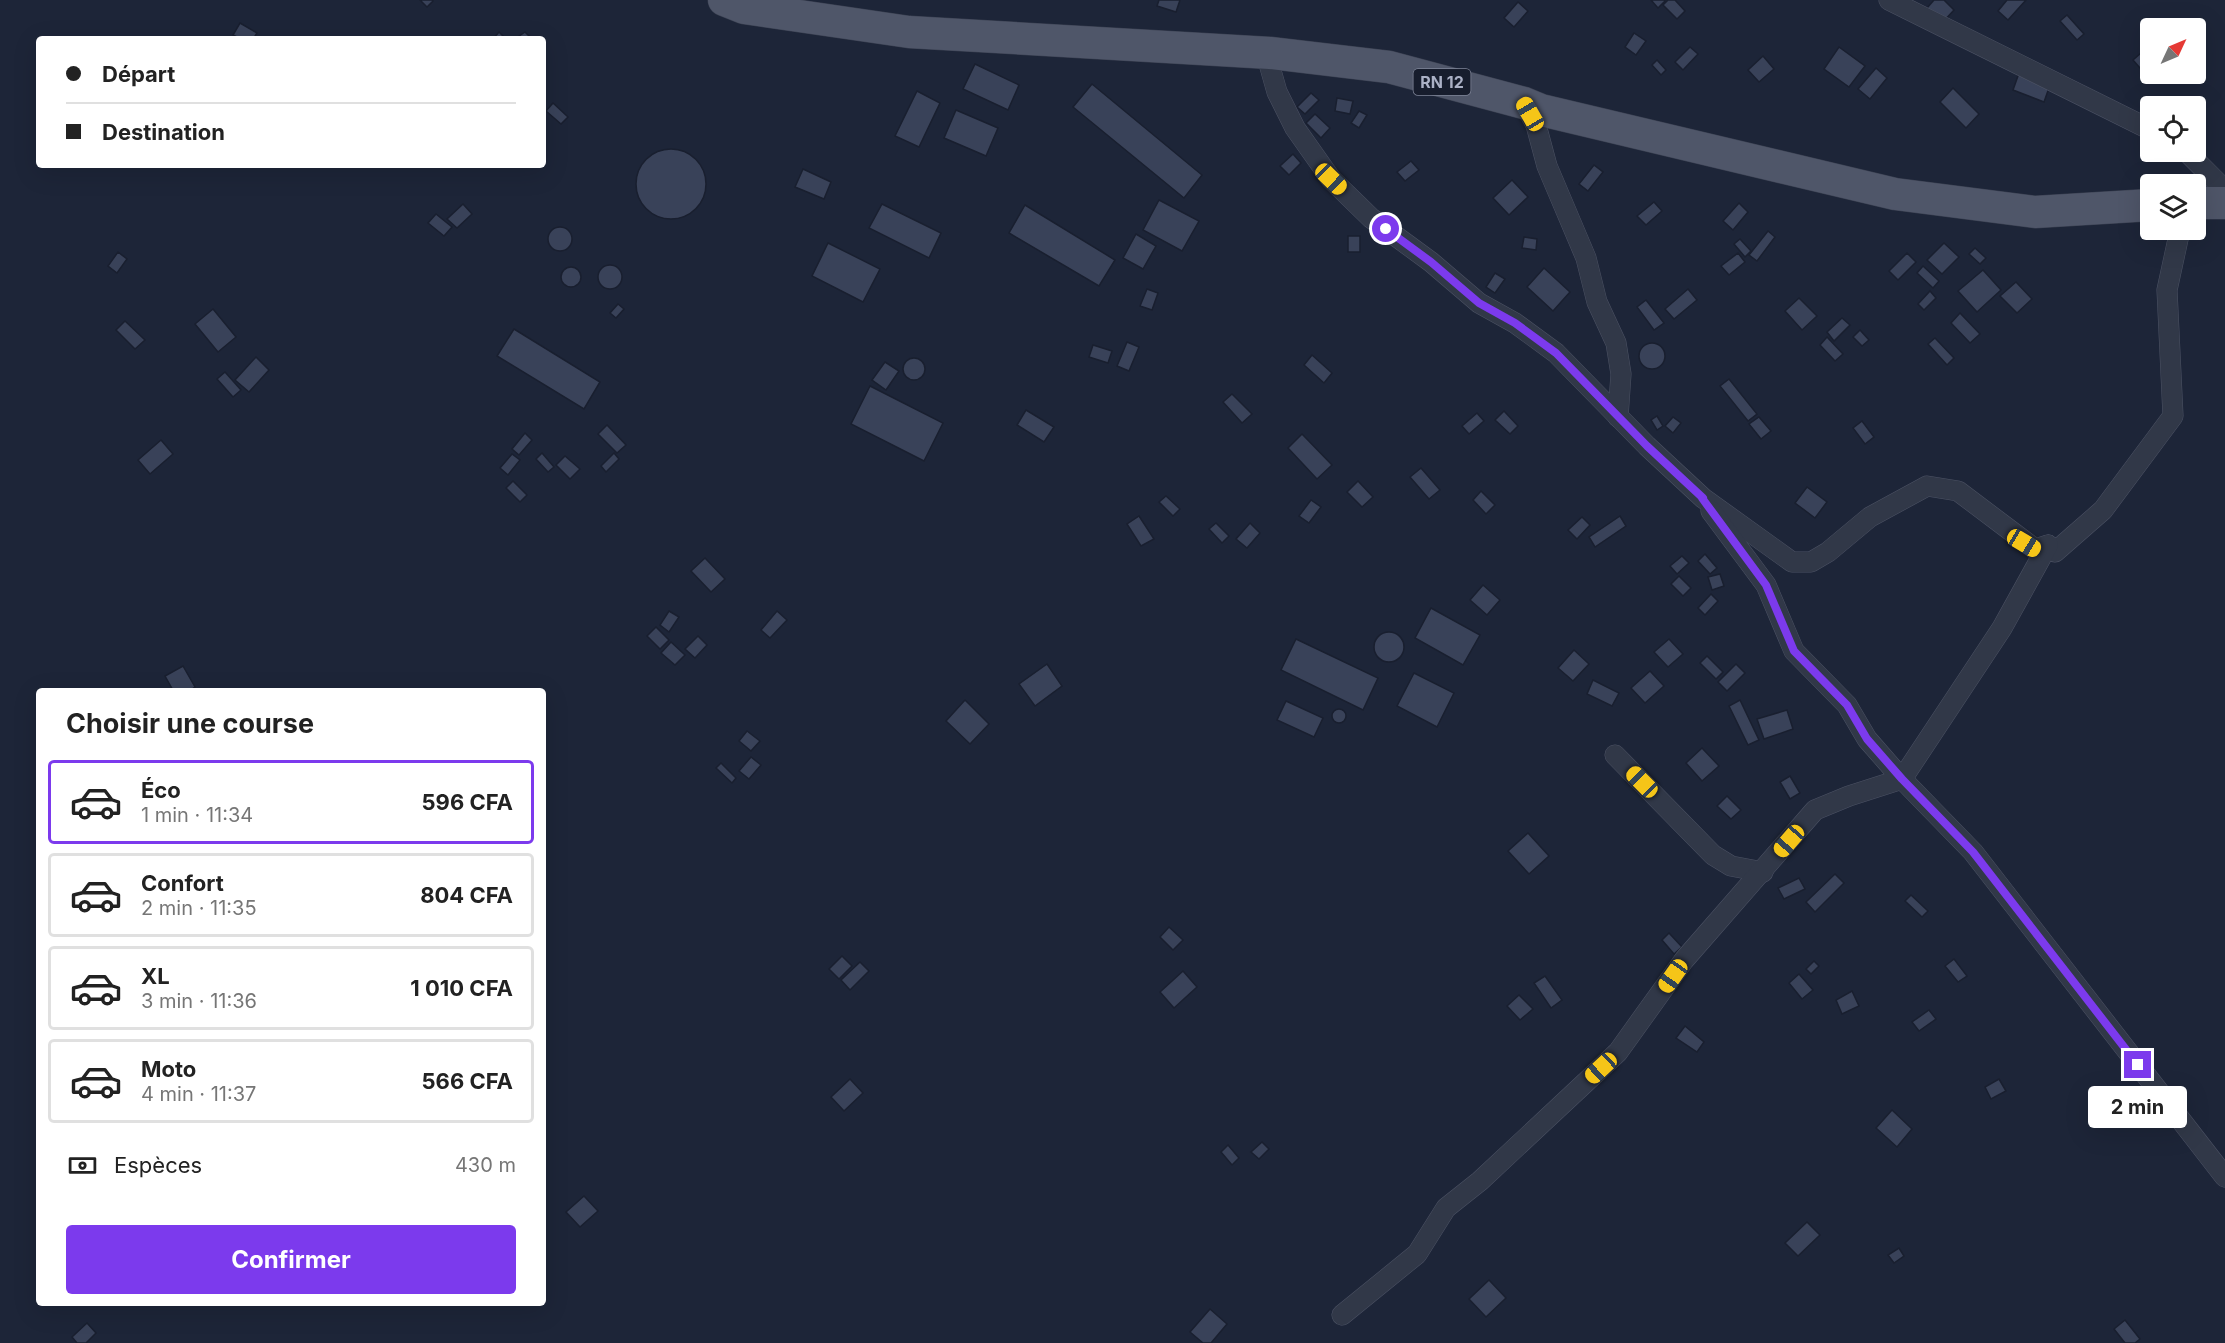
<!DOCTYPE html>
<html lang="fr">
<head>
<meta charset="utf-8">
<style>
  :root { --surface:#fff; --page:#f6f6f6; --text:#222; --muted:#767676; --line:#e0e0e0; --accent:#7c3aed }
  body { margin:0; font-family:Inter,sans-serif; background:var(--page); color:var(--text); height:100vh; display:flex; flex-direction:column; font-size:22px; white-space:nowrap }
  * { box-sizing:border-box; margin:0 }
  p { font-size:20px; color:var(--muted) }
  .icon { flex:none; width:33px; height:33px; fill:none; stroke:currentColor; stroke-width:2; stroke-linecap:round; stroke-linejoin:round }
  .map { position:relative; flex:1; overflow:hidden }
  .details { position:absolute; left:36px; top:688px; width:510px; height:618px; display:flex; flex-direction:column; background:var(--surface); border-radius:6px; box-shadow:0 6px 24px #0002 }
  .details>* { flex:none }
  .banner { position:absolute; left:36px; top:36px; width:510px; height:132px; border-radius:6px; box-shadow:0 6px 24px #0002; display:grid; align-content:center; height:132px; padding:0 30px; background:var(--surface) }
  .needle { width:39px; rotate:46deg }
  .buttons { position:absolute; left:2140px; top:18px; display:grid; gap:12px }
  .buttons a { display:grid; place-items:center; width:66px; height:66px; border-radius:6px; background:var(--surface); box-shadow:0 6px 24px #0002; font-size:30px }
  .end { position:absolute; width:27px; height:27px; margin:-14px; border:8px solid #7c3aed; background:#fff; box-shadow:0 0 0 3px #fff }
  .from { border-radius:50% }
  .bubble { position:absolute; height:42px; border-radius:6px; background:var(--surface); box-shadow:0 6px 24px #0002; font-size:20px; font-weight:700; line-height:42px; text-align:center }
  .car { position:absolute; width:18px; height:36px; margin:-18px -9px; border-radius:8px; box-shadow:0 0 4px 2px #0007; background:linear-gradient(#f5c518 24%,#345 0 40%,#f5c518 0 76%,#345 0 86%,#f5c518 0) }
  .banner b { display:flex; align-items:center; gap:21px; height:57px; font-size:22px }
  .banner b+b { border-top:2px solid var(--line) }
  .banner i { width:15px; height:15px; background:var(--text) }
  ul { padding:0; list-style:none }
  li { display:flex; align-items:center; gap:18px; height:84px; margin:0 12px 9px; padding:0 18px; border:3px solid var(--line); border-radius:6px }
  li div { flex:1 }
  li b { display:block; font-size:22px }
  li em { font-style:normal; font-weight:700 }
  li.active { border-color:var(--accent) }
  li>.icon { width:54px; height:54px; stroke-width:1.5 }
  h2 { padding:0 30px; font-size:27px; line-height:72px }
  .pay { display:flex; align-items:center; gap:15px; height:66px; padding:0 30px; font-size:22px }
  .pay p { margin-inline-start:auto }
  .primary-button { display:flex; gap:12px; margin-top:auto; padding:12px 30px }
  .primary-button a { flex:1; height:69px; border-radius:6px; background:var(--accent); color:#fff; font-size:24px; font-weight:700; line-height:69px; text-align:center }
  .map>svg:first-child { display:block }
</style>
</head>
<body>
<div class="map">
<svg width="2225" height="1343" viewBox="0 0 2225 1343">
  <rect width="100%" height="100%" fill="#1d2538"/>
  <g fill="#394259" stroke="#191f2f" stroke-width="1.5">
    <path d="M420 0H432L433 1 427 7Z"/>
    <path d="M1159 0H1180L1176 12 1157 6Z"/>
    <path d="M1651 0H1664L1665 1 1658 8Z"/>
    <path d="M1668 0H1675L1685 11 1677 19 1663 5Z"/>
    <path d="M1934 0H1944L1954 10 1942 23 1927 8Z"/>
    <path d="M2007 0H2026L2008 20 1998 11Z"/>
    <path d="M1518 2 1528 11 1514 27 1504 18Z"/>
    <path d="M2067 15 2084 34 2077 40 2060 21Z"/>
    <path d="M240 23 257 33 253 39H241L233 35Z"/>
    <path d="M499 32 506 39H493Z"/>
    <path d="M525 32 530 37 527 39H515Z"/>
    <path d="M1634 33 1646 41 1636 55 1625 47Z"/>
    <path d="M1690 47 1698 54 1683 70 1675 62Z"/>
    <path d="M1839 47 1865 66 1849 87 1824 69Z"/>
    <path d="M2141 53 2148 61 2140 68 2133 60Z"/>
    <path d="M1763 56 1774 69 1759 82 1748 70Z"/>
    <path d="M1657 60 1666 70 1661 75 1652 65Z"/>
    <path d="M975 64 1019 85 1008 110 963 89Z"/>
    <path d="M1876 68 1887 78 1870 99 1858 89Z"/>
    <path d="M2019 73 2050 85 2044 102 2013 90Z"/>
    <path d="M1092 84 1202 175 1184 198 1073 107Z"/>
    <path d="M1953 88 1979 114 1966 128 1940 102Z"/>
    <path d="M917 91 940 103 919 147 895 136Z"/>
    <path d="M1311 93 1319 100 1305 114 1297 107Z"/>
    <path d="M1337 98 1353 101 1350 114 1335 111Z"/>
    <path d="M553 103 568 117 561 124 546 111Z"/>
    <path d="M956 110 998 128 986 156 944 138Z"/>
    <path d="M1359 111 1367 115 1359 128 1351 123Z"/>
    <path d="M1315 114 1330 128 1321 138 1306 123Z"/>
    <circle cx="671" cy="184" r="35"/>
    <path d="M1293 154 1301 163 1289 175 1280 166Z"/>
    <path d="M1411 161 1419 170 1405 181 1397 172Z"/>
    <path d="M1594 165 1603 172 1588 191 1579 184Z"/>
    <path d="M803 169 831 182 824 199 795 187Z"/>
    <path d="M1512 180 1528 197 1509 215 1493 198Z"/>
    <path d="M1159 200 1199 221 1182 251 1143 230Z"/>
    <path d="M1654 202 1662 211 1646 225 1637 216Z"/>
    <path d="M1739 203 1748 212 1733 230 1723 221Z"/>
    <path d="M463 204 472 214 457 228 447 219Z"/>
    <path d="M882 204 941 233 929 258 869 228Z"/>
    <path d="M1025 205 1115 260 1099 286 1009 233Z"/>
    <path d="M436 214 452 227 444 236 428 223Z"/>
    <circle cx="560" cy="239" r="12"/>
    <path d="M1768 231 1775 237 1757 261 1749 255Z"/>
    <path d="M1136 234 1156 246 1143 269 1123 258Z"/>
    <rect x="1348" y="236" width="12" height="16"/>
    <path d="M1524 237 1537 239 1536 250 1522 248Z"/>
    <path d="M1740 239 1751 251 1745 257 1734 244Z"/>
    <path d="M828 243 880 269 863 302 812 276Z"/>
    <path d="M1944 243 1959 257 1942 274 1927 260Z"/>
    <path d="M1975 248 1986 258 1980 264 1969 254Z"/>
    <path d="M118 252 127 259 117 273 108 266Z"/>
    <path d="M1738 253 1745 262 1729 275 1721 266Z"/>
    <path d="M1907 253 1916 262 1898 280 1889 271Z"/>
    <circle cx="610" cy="277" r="12"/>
    <path d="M1923 266 1939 281 1933 288 1917 273Z"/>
    <circle cx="571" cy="277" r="10"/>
    <path d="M1544 268 1570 292 1553 311 1527 287Z"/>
    <path d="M1983 270 2001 290 1977 312 1958 291Z"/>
    <path d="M1495 273 1505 279 1495 293 1486 287Z"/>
    <path d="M2016 282 2032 299 2017 313 2000 296Z"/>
    <path d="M1147 289 1158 293 1152 310 1140 306Z"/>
    <path d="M1688 289 1697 300 1674 319 1665 309Z"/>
    <path d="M1930 291 1936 298 1924 310 1918 304Z"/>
    <path d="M1799 298 1817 316 1802 330 1785 311Z"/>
    <path d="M1646 300 1664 323 1654 330 1637 307Z"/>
    <path d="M618 304 624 309 616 318 610 313Z"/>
    <path d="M213 309 236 337 218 352 195 324Z"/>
    <path d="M1960 313 1980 334 1970 343 1951 323Z"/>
    <path d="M1842 318 1850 325 1834 341 1827 332Z"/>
    <path d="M125 321 145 340 135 349 116 330Z"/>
    <path d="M514 329 600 382 584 409 497 356Z"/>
    <path d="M1860 330 1869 340 1862 346 1853 337Z"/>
    <path d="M1827 337 1843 354 1835 361 1820 345Z"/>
    <path d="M1935 338 1954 358 1947 365 1928 344Z"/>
    <path d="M1127 342 1139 347 1129 371 1117 366Z"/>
    <circle cx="1652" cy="356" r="13"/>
    <path d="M1093 345 1112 351 1108 363 1089 357Z"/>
    <path d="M1312 355 1332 373 1324 383 1304 365Z"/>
    <path d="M256 357 269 370 249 392 235 380Z"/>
    <circle cx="914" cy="369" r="11"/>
    <path d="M885 362 899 371 886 390 872 380Z"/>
    <path d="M225 372 241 390 233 397 217 379Z"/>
    <path d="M1729 379 1757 414 1748 421 1720 386Z"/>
    <path d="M870 386 943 423 924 461 851 424Z"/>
    <path d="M1232 394 1252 414 1242 423 1223 402Z"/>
    <path d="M1026 410 1054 427 1044 442 1017 425Z"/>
    <path d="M1504 411 1518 426 1510 434 1495 420Z"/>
    <path d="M1477 413 1484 421 1469 434 1462 426Z"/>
    <path d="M1657 416 1663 426 1657 430 1651 420Z"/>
    <path d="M1673 417 1681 423 1673 433 1665 426Z"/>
    <path d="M1759 417 1771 431 1761 439 1749 424Z"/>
    <path d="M1862 421 1874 437 1865 444 1853 428Z"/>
    <path d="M607 425 626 445 617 453 598 434Z"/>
    <path d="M525 433 532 440 519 455 512 449Z"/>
    <path d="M1302 434 1332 465 1317 479 1288 448Z"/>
    <path d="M161 440 173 454 150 474 138 460Z"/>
    <path d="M542 453 554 467 548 472 536 459Z"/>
    <path d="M614 453 619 459 606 472 601 466Z"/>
    <path d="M512 454 520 460 508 475 500 468Z"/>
    <path d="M565 456 580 469 570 479 556 465Z"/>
    <path d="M1421 468 1440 490 1429 499 1410 477Z"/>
    <path d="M513 481 527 495 520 502 506 488Z"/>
    <path d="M1358 481 1373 497 1362 507 1347 492Z"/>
    <path d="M1807 487 1827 502 1815 518 1795 503Z"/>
    <path d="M1481 491 1495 505 1486 514 1473 500Z"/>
    <path d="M1166 496 1180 509 1173 516 1159 502Z"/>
    <path d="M1311 500 1321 507 1309 523 1299 516Z"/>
    <path d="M1139 516 1154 539 1141 546 1127 524Z"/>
    <path d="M1620 516 1626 526 1595 547 1589 537Z"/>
    <path d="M1582 517 1590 525 1577 539 1568 530Z"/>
    <path d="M1216 523 1229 536 1222 543 1209 529Z"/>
    <path d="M1250 523 1260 533 1247 548 1236 539Z"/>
    <path d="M1705 554 1717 568 1710 574 1698 561Z"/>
    <path d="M1682 556 1689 563 1677 574 1670 566Z"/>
    <path d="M705 558 725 579 711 592 691 571Z"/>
    <path d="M1720 574 1724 586 1712 590 1708 577Z"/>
    <path d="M1679 576 1691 588 1683 596 1671 584Z"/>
    <path d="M1483 585 1500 600 1487 615 1470 600Z"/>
    <path d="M1711 594 1718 601 1705 615 1698 608Z"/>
    <path d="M1431 608 1480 635 1463 665 1415 638Z"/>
    <path d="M669 611 679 617 669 632 660 625Z"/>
    <path d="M777 611 787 620 770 638 761 630Z"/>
    <path d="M656 627 669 640 660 649 647 636Z"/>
    <circle cx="1389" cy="647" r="15"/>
    <path d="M698 636 707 645 695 658 685 649Z"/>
    <path d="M1296 639 1378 678 1363 710 1281 670Z"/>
    <path d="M1669 639 1683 654 1668 667 1654 652Z"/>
    <path d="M671 642 685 655 675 665 661 653Z"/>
    <path d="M1574 650 1589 664 1573 681 1558 668Z"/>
    <path d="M1707 656 1723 672 1716 679 1700 663Z"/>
    <path d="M1047 664 1062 686 1035 706 1019 684Z"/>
    <path d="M1736 664 1745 673 1727 691 1718 682Z"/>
    <path d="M183 666 195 687 188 692H174L165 676Z"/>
    <path d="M1650 671 1664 686 1645 703 1631 688Z"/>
    <path d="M1414 673 1454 693 1437 727 1397 706Z"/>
    <path d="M1593 680 1619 693 1612 706 1587 694Z"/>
    <path d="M965 700 989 724 970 744 946 721Z"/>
    <path d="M1740 700 1759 740 1748 745 1729 706Z"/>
    <path d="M1286 701 1323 718 1314 737 1277 720Z"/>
    <circle cx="1339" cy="716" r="7"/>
    <path d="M1787 710 1793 729 1764 739 1757 719Z"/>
    <path d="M747 731 760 741 751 751 739 741Z"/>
    <path d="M1702 748 1719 766 1702 781 1686 763Z"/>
    <path d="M751 757 761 765 749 779 739 771Z"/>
    <path d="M721 763 736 778 732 783 716 768Z"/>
    <path d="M1790 776 1800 793 1790 799 1780 782Z"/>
    <path d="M1727 796 1741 810 1731 819 1717 806Z"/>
    <path d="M1528 833 1549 856 1529 874 1508 851Z"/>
    <path d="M1835 874 1844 883 1815 912 1806 902Z"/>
    <path d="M1799 878 1805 889 1784 899 1778 888Z"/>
    <path d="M1911 895 1928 911 1922 917 1905 901Z"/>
    <path d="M1169 927 1183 940 1173 950 1160 937Z"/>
    <path d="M1669 933 1682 947 1674 954 1662 940Z"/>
    <path d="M842 956 852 966 839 979 829 969Z"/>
    <path d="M1954 959 1967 976 1958 982 1945 966Z"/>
    <path d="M1814 961 1819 966 1811 974 1806 969Z"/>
    <path d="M860 962 869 971 850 990 841 980Z"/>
    <path d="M1183 971 1197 987 1174 1008 1160 992Z"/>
    <path d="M1799 974 1813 990 1802 999 1789 983Z"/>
    <path d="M1545 976 1562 1000 1551 1008 1534 983Z"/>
    <path d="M1852 991 1859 1006 1842 1014 1836 1000Z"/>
    <path d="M1519 995 1533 1009 1520 1020 1507 1006Z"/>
    <path d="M1929 1010 1936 1019 1919 1031 1912 1022Z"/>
    <path d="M1685 1026 1704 1042 1697 1052 1676 1038Z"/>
    <path d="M850 1079 863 1093 844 1111 831 1097Z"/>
    <path d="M1999 1079 2006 1091 1991 1099 1985 1087Z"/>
    <path d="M1892 1110 1912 1129 1897 1147 1876 1128Z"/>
    <path d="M1262 1142 1269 1149 1259 1159 1251 1152Z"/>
    <path d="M1228 1145 1239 1158 1232 1165 1221 1152Z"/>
    <path d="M584 1196 598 1211 580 1227 566 1212Z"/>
    <path d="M1807 1222 1820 1235 1798 1256 1785 1243Z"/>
    <path d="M1899 1248 1904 1256 1894 1263 1888 1255Z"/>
    <path d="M1489 1280 1506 1298 1486 1317 1469 1299Z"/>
    <path d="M1210 1309 1227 1324 1211 1343H1203L1190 1332Z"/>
    <path d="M2125 1320 2140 1339 2135 1343H2125L2114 1329Z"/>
    <path d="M87 1323 96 1333 86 1343H77L72 1337Z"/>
  </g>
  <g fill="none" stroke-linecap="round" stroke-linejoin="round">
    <defs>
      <g id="minor">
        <path d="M1889 0 2151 130"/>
        <path d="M1266 53 1277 92 1295 128 1331 179 1371 218 1431 262 1479 303 1515 323 1556 353 1647 446 1703 498 1792 562H1811L1828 552 1870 517 1927 486 1958 491 2035 549 2048 545 2055 552 2103 510 2173 416 2167 290 2180 230"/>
        <path d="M1524 103 1536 125 1547 166 1586 258 1597 302 1616 343 1621 374 1618 417"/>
        <path d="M2187 152 2225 190"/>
        <path d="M1711 511 1766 585 1794 651 1847 705 1867 739 1902 779 1973 852 2225 1177"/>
        <path d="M1615 755 1713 855 1731 866 1763 872"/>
        <path d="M1342 1315 1417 1254 1446 1208 1480 1181 1618 1052 1684 960 1815 810 1849 796 1902 779 2002 628 2048 545"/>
      </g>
      <g id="primary">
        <path d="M724 0 744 8 909 32 1270 53 1389 67 1524 103 1541 110 1895 194 2035 212 2151 205"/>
        <path d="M2196 203H2225"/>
      </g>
    </defs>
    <use href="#minor" stroke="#4c5264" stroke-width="21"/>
    <use href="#primary" stroke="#3b4152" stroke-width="33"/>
    <use href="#minor" stroke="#313848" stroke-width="20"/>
    <use href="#primary" stroke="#4f5669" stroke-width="32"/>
  </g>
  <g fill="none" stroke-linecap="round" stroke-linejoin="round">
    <path stroke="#7c3aed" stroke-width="8" d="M1386 229 1431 262 1479 303 1515 323 1556 353 1647 446 1703 498H1702L1766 585 1794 651 1847 705 1867 739 1902 779 1973 852 2138 1065"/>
  </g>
  <g text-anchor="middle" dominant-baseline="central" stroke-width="6" stroke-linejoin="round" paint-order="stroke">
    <rect fill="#171d2d" stroke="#7f8598" stroke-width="1.5" x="1413.5" y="69" width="57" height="26" rx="4.5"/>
    <g font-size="16" font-weight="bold" fill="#abb1c6">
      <text x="1442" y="82">RN 12</text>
    </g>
  </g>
</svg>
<div class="buttons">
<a><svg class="needle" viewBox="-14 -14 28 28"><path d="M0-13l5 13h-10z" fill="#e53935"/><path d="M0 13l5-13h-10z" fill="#767676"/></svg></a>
<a><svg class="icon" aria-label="locate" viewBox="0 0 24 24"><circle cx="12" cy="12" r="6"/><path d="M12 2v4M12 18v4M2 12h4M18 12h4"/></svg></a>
<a><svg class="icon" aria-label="layers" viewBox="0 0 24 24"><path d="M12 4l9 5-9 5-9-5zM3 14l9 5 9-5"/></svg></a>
</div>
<i class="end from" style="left:1386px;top:229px"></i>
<i class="end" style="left:2138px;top:1065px"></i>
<div class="bubble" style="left:2088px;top:1086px;width:99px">2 min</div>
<i class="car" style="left:1530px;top:114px;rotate:330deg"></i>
<i class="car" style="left:1331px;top:179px;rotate:134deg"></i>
<i class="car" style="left:2024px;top:543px;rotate:121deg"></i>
<i class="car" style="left:1642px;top:782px;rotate:315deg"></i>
<i class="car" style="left:1789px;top:841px;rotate:221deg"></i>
<i class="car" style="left:1673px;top:976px;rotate:215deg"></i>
<i class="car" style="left:1601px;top:1068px;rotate:227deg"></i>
<div class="banner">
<b><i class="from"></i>Départ</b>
<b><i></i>Destination</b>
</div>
<section class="details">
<h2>Choisir une course</h2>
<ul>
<li class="active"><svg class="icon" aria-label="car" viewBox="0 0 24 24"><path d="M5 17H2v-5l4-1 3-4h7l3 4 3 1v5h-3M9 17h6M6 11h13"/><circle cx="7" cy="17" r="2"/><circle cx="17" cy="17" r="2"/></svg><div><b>Éco</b><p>1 min · 11:34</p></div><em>596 CFA</em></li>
<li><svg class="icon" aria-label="car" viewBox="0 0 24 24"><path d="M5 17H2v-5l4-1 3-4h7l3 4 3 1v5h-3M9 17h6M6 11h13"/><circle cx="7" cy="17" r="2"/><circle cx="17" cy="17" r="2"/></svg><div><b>Confort</b><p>2 min · 11:35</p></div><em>804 CFA</em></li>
<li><svg class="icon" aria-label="car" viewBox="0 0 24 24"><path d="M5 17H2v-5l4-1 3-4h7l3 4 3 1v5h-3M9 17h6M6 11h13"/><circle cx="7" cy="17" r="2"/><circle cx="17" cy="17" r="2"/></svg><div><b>XL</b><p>3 min · 11:36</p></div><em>1 010 CFA</em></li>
<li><svg class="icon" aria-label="car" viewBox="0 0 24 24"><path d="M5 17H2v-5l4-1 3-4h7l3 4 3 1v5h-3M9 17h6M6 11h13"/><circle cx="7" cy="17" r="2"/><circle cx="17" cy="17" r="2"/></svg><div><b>Moto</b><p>4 min · 11:37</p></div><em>566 CFA</em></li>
</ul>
<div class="pay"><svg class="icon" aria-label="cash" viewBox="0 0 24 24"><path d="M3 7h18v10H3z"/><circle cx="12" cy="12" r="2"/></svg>Espèces<p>430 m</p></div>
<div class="primary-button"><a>Confirmer</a></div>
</section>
</div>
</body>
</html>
